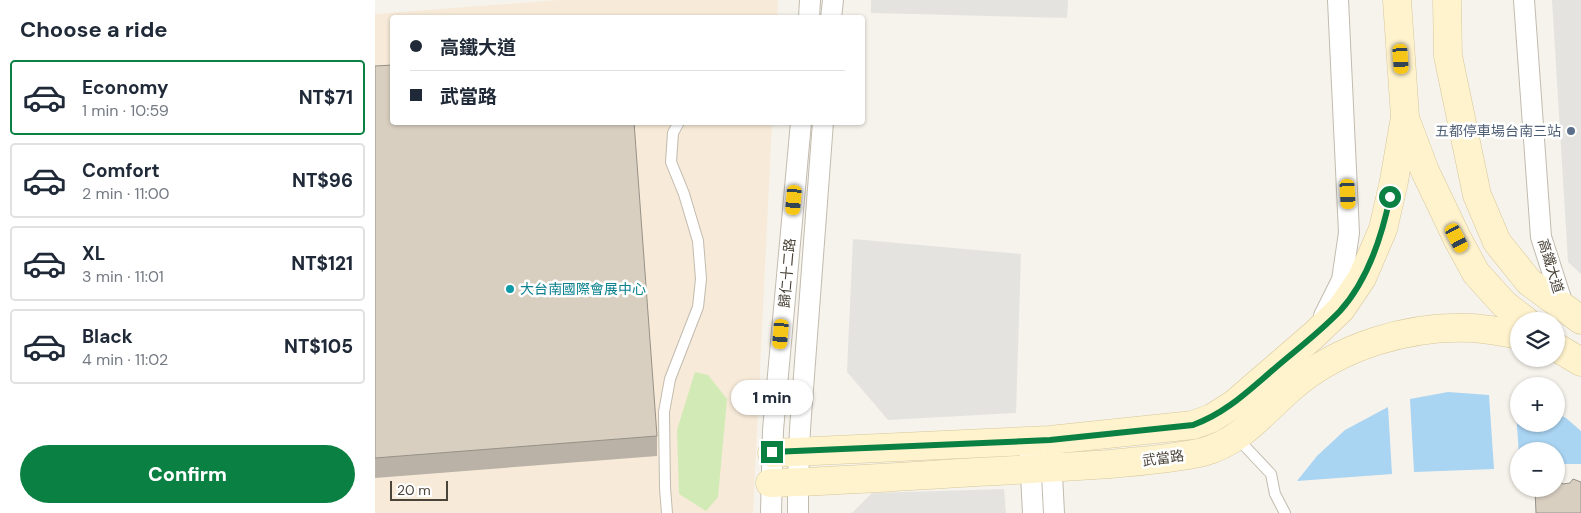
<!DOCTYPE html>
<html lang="en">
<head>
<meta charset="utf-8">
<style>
  :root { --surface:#fff; --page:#f2f2f3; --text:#1f2937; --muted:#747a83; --line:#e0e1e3; --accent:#0b8043 }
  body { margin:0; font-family:"DM Sans","Noto Sans TC",sans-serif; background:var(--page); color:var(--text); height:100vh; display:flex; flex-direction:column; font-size:19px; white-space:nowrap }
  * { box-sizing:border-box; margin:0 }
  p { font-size:16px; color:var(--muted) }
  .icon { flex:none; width:28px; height:28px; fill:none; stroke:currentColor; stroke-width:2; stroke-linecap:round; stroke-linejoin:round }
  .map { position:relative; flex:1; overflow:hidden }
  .panel { display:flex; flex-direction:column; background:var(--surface); width:375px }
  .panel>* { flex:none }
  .banner { position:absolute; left:15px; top:15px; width:475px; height:110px; border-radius:5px; box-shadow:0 1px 4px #0004; display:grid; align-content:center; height:110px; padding:0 20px; background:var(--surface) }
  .fabs { position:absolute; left:1135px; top:312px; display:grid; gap:10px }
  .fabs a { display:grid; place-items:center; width:55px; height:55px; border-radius:50%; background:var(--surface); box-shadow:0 1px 4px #0004; font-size:25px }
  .scale { position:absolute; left:15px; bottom:12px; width:58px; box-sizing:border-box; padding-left:5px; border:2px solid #4b4439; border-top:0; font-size:14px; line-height:18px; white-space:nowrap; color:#4b4439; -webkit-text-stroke:4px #fff; paint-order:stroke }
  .end { position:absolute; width:22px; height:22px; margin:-11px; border:6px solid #0b8043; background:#fff; box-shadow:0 0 0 2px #fff }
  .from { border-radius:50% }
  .bubble { position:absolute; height:35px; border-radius:18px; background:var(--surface); box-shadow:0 1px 4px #0004; font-size:16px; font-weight:800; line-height:35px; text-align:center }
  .car { position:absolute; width:15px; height:30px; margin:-15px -8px; border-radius:6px; box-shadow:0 0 4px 1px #0007; background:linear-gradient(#f5c518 24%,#345 0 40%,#f5c518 0 76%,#345 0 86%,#f5c518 0) }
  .banner b { display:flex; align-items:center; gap:18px; height:48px; font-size:19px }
  .banner b+b { border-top:1px solid var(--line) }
  .banner i { width:12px; height:12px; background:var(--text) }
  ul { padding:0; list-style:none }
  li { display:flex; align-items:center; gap:15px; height:75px; margin:0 10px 8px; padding:0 10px; border:2px solid var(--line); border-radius:5px }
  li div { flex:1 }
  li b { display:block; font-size:19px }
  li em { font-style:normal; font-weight:800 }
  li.current { border-color:var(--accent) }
  li>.icon { width:45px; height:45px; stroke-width:1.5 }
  h2 { padding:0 20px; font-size:22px; line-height:60px }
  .action { display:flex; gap:10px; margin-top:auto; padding:10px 20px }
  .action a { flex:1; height:58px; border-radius:30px; background:var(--accent); color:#fff; font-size:20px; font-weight:800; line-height:58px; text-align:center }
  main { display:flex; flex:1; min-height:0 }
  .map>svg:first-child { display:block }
</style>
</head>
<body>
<main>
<section class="panel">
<h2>Choose a ride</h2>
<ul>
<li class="current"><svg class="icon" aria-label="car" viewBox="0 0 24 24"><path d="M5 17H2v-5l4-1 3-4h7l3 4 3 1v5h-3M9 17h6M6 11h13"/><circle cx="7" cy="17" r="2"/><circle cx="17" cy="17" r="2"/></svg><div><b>Economy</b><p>1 min · 10:59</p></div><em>NT$71</em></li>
<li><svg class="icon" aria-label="car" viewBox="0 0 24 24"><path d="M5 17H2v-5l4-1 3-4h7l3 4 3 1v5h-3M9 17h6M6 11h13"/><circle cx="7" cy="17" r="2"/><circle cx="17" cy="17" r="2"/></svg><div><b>Comfort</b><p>2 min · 11:00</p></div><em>NT$96</em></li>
<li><svg class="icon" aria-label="car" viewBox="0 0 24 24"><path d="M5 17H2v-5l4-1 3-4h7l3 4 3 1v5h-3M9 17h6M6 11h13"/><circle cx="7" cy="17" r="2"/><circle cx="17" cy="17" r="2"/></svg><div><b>XL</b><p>3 min · 11:01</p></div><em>NT$121</em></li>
<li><svg class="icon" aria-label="car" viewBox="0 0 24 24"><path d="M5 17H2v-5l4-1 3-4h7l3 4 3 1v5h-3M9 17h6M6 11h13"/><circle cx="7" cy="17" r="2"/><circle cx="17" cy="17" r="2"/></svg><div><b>Black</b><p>4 min · 11:02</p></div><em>NT$105</em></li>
</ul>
<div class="action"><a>Confirm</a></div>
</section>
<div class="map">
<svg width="1206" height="513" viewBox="0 0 1206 513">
  <rect width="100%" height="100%" fill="#f6f3ec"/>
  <path fill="#f7ead8" d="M184 0H403L402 18H18V122L397 123 378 513H0V14Z"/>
  <path fill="#d2eab5" d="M320 372 333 375 352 399 343 497 331 511 304 494 302 430Z"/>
  <g fill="#e5e3e0">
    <path d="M496 0H693L692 18 496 13Z"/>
    <path d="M1177 0H1206V274L1193 262Z"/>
    <path d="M478 239 646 254 641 413 513 420 472 372Z"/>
    <path d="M629 489 631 513H477L497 493Z"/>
  </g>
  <g fill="#a9d4f2">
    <path d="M1073 392 1114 395 1119 469 1039 472 1035 399Z"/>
    <path d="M1140 396 1144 397V424H1181V413L1191 418 1206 431V464H1181V451H1144V455Z"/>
    <path d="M1013 407 1017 474 922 481 942 456 970 430Z"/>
  </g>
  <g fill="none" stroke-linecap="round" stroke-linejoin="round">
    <defs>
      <g id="lane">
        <path d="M862 438 896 474 900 494 910 513"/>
        <path d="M292 513 290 488 289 412 295 379 323 307 326 279 323 241 309 194 296 162 298 133 304 122"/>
      </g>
      <g id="street">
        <path d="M1149 0 1166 237 1189 308"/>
        <path d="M434 18 435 0"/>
        <path d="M456 18 458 0"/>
        <path d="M949 316 967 280 974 233 963 0"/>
        <path d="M655 455 658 513"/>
        <path d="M676 455 679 513"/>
        <path d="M396 513 398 430 426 122"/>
        <path d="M423 513V482L425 429 448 122"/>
      </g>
      <g id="secondary">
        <path d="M1072 0 1073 56 1102 195 1122 242 1154 282 1206 320"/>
        <path d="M1030 118 1050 171 1082 238 1101 273 1129 304 1151 321"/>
        <path d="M1181 347 1206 362"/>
        <path d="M397 453 675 440 818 425 837 418 859 404 940 334 966 309 987 278 1008 229 1019 181 1030 117 1022 0"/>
        <path d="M395 483C477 481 558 474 640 470 672 468 703 466 735 464 766 461 797 459 828 452 866 442 889 411 917 387 965 346 1034 325 1097 328 1113 329 1128 332 1144 335"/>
      </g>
    </defs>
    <use href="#lane" stroke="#c2bbae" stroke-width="12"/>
    <use href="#street" stroke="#c2bbae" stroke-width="22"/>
    <use href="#secondary" stroke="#d6c79b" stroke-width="29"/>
    <use href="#lane" stroke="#fff" stroke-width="10"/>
    <use href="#street" stroke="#fff" stroke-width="20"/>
    <use href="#secondary" stroke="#fff3cd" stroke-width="28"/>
  </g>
  <path fill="#bab2a6" d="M0 66 282 436V456L0 478Z"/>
  <g fill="#d8cfc1" stroke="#979187">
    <path d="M18 65V122H259L282 436 0 458V66Z"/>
    <path d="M1198 479 1206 482V513H1161L1160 489H1181V480L1188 484 1195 483Z"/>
  </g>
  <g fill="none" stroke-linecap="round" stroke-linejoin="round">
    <path stroke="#0b8043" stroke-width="6" d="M397 452 675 440 818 425C851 413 873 391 899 369 921 350 945 332 965 311 993 280 1007 236 1015 197"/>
  </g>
  <circle fill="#5c6f8a" stroke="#fff" stroke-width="2" cx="1196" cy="131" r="5"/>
  <circle fill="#0f9aa8" stroke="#fff" stroke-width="2" cx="135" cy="289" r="5"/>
  <g text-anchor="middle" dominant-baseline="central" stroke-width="5" stroke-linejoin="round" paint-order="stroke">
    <g font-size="14" fill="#4e5e75" stroke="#fff" text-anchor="end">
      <text x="1186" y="131">五都停車場台南三站</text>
    </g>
    <g font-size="14" fill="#4b4439" stroke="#fff">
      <text transform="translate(1176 266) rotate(73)">高鐵大道</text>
      <text transform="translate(412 273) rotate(-85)">歸仁十二路</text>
      <text transform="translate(788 458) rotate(-8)">武當路</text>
    </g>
    <g font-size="14" fill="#0d838f" stroke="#fff" text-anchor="start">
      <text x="145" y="289">大台南國際會展中心</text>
    </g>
  </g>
</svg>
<div class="fabs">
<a><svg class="icon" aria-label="layers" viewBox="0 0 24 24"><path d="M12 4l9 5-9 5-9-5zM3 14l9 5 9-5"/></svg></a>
<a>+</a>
<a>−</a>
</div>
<div class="scale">20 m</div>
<i class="end from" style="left:1015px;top:197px"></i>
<i class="end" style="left:397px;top:452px"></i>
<div class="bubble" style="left:356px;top:380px;width:82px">1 min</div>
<i class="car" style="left:1026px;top:59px;rotate:176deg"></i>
<i class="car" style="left:973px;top:194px;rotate:177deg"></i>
<i class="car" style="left:419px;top:200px;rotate:185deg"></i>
<i class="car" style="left:1082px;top:238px;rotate:152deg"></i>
<i class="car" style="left:406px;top:334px;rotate:185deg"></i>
<div class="banner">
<b><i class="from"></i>高鐵大道</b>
<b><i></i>武當路</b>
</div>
</div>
</main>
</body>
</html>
